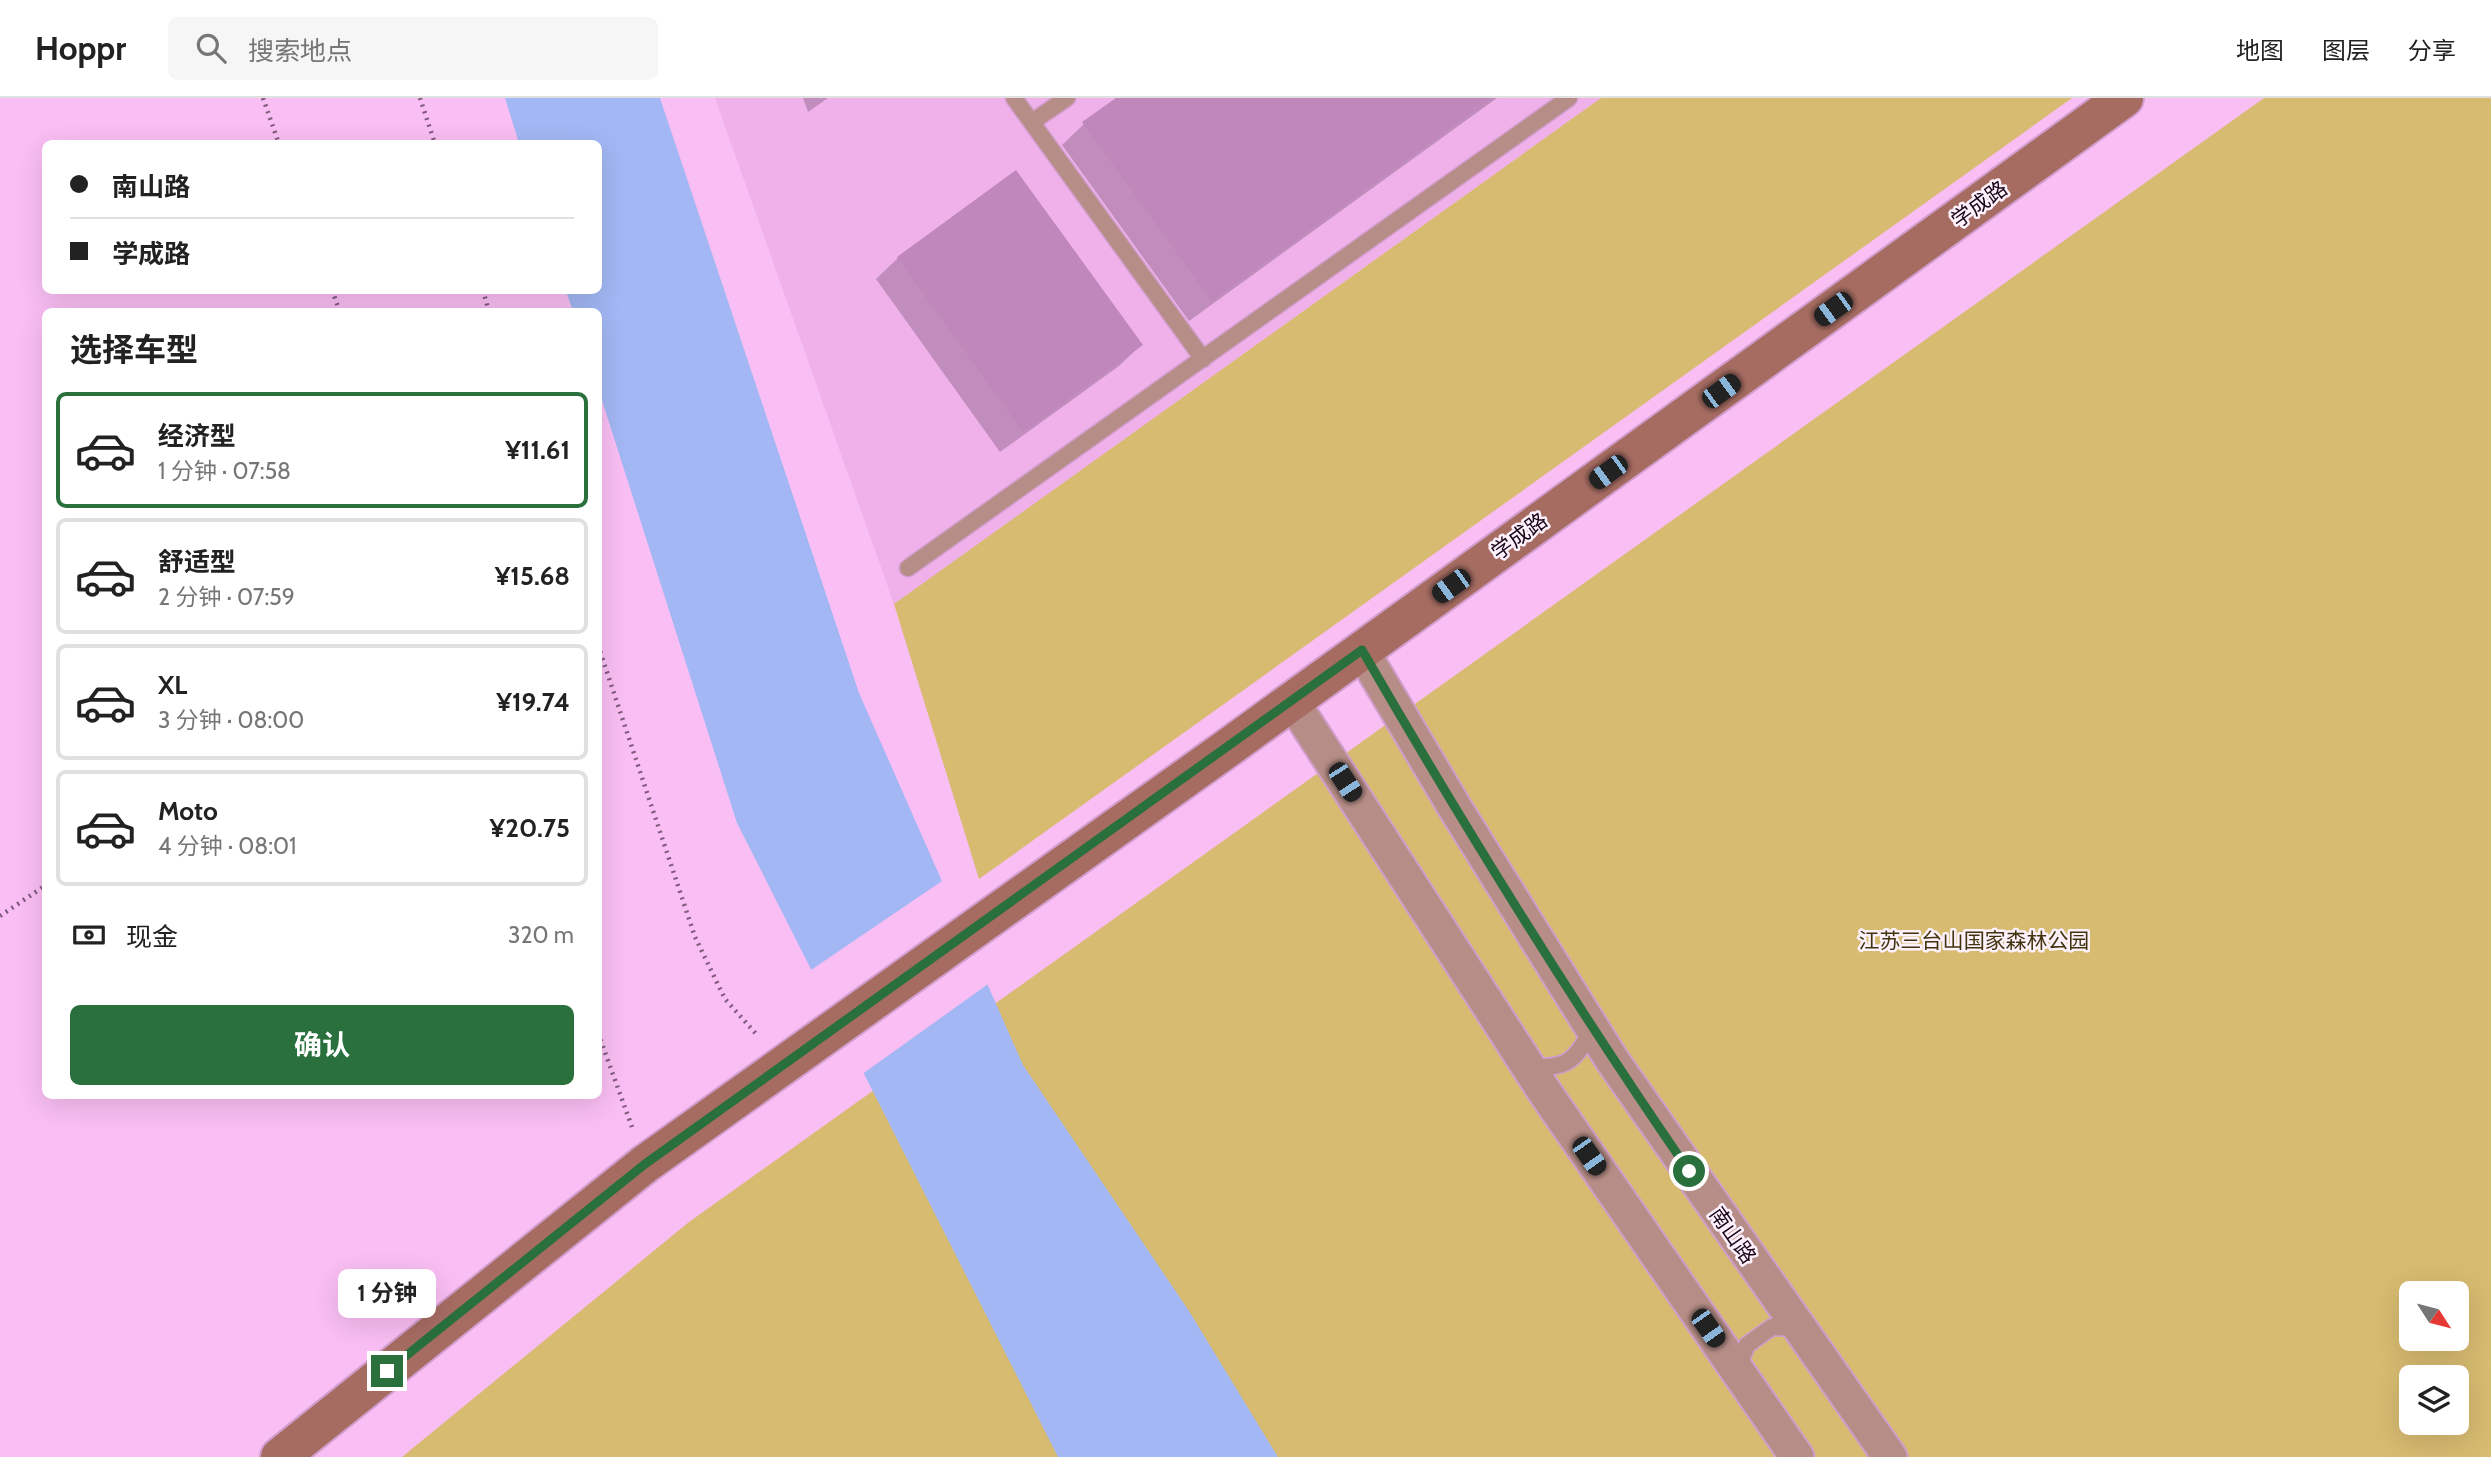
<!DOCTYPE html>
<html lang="zh">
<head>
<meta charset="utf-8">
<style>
  :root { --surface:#fff; --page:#f6f6f6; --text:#222; --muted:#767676; --line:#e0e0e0; --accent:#29703d }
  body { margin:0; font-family:Cabin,"Noto Sans SC",sans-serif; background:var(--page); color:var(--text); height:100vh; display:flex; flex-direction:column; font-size:26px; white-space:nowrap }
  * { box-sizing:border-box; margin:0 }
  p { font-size:23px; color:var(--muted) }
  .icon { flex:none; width:38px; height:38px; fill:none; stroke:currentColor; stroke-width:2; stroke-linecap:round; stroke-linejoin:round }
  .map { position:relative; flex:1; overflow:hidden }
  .side { position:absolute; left:42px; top:210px; width:560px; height:791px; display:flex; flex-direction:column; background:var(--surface); border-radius:10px; box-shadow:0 7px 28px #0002 }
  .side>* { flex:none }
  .top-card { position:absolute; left:42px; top:42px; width:560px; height:154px; border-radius:10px; box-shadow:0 7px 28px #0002; display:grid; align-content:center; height:154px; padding:0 28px; background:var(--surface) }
  .needle { width:46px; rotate:126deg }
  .controls { position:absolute; left:2399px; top:1183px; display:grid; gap:14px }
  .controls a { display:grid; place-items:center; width:70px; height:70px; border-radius:10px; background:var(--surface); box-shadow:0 7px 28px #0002; font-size:35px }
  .end { position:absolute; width:32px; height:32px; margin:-16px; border:9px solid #29703d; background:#fff; box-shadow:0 0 0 4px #fff }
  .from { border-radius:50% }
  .bubble { position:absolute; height:49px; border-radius:10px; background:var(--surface); box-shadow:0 7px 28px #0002; font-size:23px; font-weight:700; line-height:49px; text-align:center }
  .car { position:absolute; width:21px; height:42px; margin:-21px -10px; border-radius:9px; box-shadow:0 0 5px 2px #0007; background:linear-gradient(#222 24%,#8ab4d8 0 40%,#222 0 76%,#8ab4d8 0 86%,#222 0) }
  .top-card b { display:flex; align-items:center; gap:24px; height:66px; font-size:26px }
  .top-card b+b { border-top:2px solid var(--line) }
  .top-card i { width:18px; height:18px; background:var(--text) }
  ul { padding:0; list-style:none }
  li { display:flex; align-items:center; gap:21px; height:116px; margin:0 14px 10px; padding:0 14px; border:4px solid var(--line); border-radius:10px }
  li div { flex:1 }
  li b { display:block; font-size:26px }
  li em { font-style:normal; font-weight:700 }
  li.active { border-color:var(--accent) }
  li>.icon { width:63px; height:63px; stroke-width:1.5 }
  h2 { padding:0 28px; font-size:32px; line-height:84px }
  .pay { display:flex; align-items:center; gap:18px; height:77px; padding:0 28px; font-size:26px }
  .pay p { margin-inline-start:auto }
  .primary-button { display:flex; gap:14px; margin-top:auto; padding:14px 28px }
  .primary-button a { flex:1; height:80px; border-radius:10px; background:var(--accent); color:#fff; font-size:28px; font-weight:700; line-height:80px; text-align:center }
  header { display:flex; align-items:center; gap:42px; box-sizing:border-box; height:98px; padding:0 35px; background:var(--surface); border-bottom:2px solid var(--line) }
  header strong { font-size:33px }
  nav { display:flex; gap:38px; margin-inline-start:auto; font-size:24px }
  .search { width:490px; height:63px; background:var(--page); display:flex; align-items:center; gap:18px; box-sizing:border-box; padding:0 24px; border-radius:10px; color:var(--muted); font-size:26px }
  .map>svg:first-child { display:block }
</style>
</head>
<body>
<header>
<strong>Hoppr</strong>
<div class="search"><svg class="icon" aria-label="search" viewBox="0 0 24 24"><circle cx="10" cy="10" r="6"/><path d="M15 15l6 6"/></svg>搜索地点</div>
<nav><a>地图</a><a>图层</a><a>分享</a></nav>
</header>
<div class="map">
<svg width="2491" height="1359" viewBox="0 0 2491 1359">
  <rect width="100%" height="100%" fill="#f9bef3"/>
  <path fill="#f0b1eb" d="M715 0H1601L894 506Z"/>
  <g fill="#d7bb70" fill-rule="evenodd">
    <path d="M1601 0H2072L979 781 894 506Z"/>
    <path d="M2264 0H2491V1359H402L689 1124ZM2412 1195H2457V1241H2412ZM2412 1279H2457V1325H2412Z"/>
  </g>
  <path fill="#a2b7f4" d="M505 0H660L859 595 1023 967 1189 1213 1278 1359H1058L737 725 599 293 598 214 573 213 566 193 598 192V46L519 45Z"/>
  <path fill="#f9bef3" d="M945 781 991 884 861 977 808 874Z"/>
  <g fill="#0003">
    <path d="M803 0H828L808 14Z"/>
    <path d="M1119 0H1497L1189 223 1062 47 1084 26Z"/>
    <path d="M898 160 1141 247 1119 268 1000 354 876 181Z"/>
  </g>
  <g fill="#bf87ba">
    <path d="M1116 0H1492L1212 203 1082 24Z"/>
    <path d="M1016 72 1143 247 1023 334 897 159Z"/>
  </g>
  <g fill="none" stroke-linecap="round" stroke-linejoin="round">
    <defs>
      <g id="lane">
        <path d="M1014 0 1203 261"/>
        <path d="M1032 24 1067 0"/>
        <path d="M908 470 1569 0"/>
        <path d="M1529 969C1569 970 1573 964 1593 931"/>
        <path d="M1737 1272 1747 1247 1772 1229 1798 1230"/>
      </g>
      <g id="street">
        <path d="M1362 553 1455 710 1612 962 1890 1359"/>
        <path d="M1292 603 1544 993 1797 1359"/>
      </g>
      <path id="secondary" d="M280 1359 645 1066 1229 649 2124 0"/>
    </defs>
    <use href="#lane" stroke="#d19dcc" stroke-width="19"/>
    <use href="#street" stroke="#d19dcc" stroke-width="37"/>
    <use href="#secondary" stroke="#d19dcc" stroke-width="42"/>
    <g stroke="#805a7c" stroke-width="4.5" stroke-dasharray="2 5" stroke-linecap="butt">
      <path d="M263 0 279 46"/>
      <path d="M420 0 435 46"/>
      <path d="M332 192 340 214"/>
      <path d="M483 192 489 214"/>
      <path d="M598 547 695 839 725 901 758 938"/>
      <path d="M0 818 46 787"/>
      <path d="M598 935 632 1029"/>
    </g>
    <use href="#lane" stroke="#b78e87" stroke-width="16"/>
    <use href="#street" stroke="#b78e87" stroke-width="33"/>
    <use href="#secondary" stroke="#a66c62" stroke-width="38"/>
  </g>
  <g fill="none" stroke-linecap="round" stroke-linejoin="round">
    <path stroke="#29703d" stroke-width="9" d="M387 1273 645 1066 1362 552C1465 730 1573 905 1689 1073"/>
  </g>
  <g text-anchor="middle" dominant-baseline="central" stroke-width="5" stroke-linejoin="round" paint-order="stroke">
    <g font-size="21" fill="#1a0618" stroke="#fdf1fc">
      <text transform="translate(1979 106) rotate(-36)">学成路</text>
      <text transform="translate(1519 438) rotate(-36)">学成路</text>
      <text transform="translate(1733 1137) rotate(55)">南山路</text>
    </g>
    <g font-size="21" fill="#41340d" stroke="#fdf1fc">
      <text x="1974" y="842">江苏三台山国家森林公园</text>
    </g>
  </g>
</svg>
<div class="controls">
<a><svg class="needle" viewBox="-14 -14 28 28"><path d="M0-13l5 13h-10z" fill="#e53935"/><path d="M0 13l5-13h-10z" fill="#767676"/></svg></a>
<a><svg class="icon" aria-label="layers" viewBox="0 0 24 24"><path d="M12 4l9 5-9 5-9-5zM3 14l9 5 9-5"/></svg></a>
</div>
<i class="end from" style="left:1689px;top:1073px"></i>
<i class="end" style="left:387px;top:1273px"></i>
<div class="bubble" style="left:338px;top:1171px;width:98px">1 分钟</div>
<i class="car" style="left:1833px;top:211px;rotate:234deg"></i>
<i class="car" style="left:1721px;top:293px;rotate:54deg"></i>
<i class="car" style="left:1608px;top:374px;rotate:234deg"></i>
<i class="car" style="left:1451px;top:488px;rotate:234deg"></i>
<i class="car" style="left:1345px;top:684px;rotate:147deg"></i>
<i class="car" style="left:1589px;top:1058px;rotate:145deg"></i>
<i class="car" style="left:1708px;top:1230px;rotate:145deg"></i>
<div class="top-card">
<b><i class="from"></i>南山路</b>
<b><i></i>学成路</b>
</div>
<section class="side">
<h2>选择车型</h2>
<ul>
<li class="active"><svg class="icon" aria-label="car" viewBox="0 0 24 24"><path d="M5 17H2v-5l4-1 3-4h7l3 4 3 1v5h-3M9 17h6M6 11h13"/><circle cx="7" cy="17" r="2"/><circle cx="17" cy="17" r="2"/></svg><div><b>经济型</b><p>1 分钟 · 07:58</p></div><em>¥11.61</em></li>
<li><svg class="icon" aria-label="car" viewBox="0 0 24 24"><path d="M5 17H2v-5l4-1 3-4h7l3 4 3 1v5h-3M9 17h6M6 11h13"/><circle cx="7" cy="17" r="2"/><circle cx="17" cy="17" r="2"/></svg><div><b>舒适型</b><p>2 分钟 · 07:59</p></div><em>¥15.68</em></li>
<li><svg class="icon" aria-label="car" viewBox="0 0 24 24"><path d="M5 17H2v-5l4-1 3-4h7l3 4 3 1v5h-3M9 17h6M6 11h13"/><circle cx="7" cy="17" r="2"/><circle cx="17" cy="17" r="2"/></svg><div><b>XL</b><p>3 分钟 · 08:00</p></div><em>¥19.74</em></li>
<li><svg class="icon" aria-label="car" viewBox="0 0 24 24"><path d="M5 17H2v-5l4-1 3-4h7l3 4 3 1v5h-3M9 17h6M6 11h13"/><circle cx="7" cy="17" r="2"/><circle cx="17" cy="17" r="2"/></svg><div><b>Moto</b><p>4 分钟 · 08:01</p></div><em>¥20.75</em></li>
</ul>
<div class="pay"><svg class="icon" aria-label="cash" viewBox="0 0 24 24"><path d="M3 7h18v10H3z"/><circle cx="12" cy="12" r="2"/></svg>现金<p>320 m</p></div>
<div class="primary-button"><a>确认</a></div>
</section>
</div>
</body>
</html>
